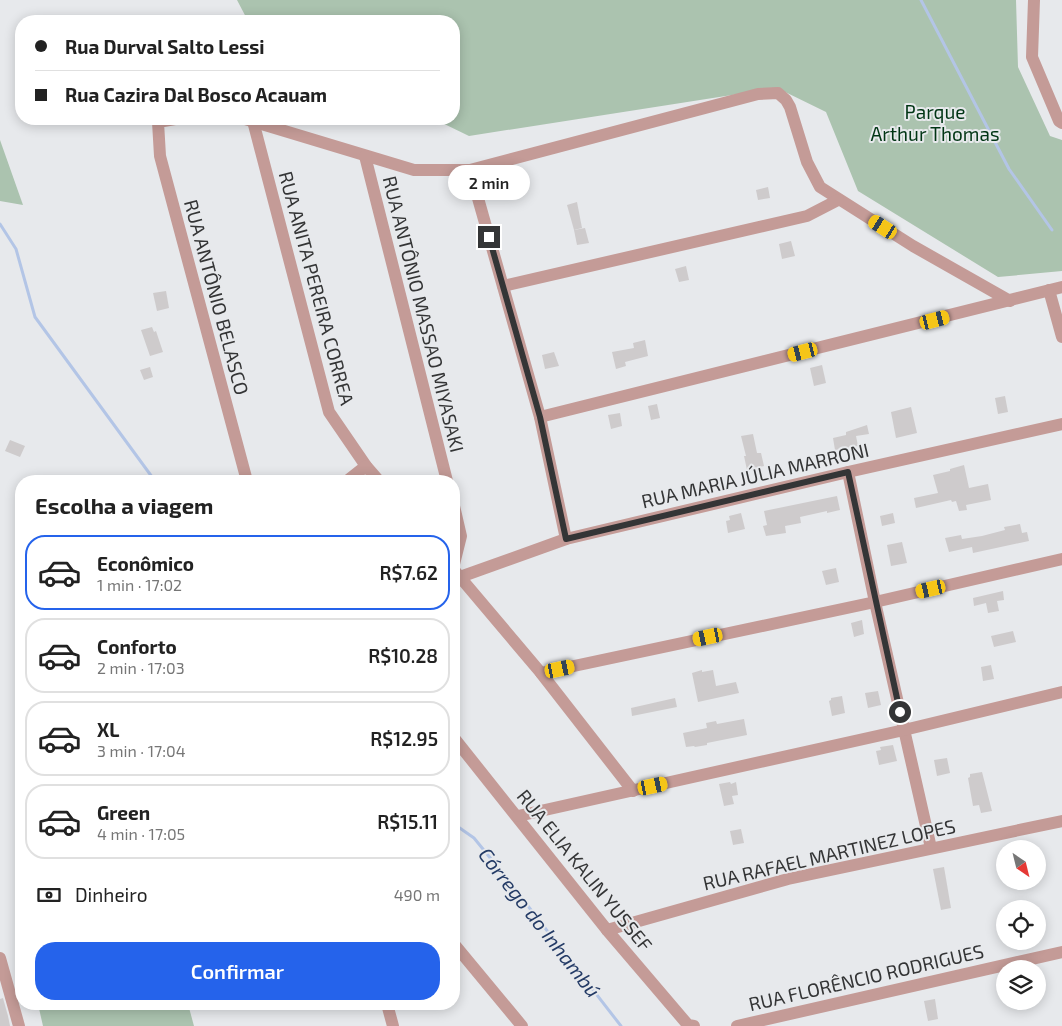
<!DOCTYPE html>
<html lang="pt">
<head>
<meta charset="utf-8">
<style>
  :root { --surface:#fff; --page:#f6f6f6; --text:#222; --muted:#767676; --line:#e0e0e0; --accent:#2563eb }
  body { margin:0; font-family:"Exo 2",sans-serif; background:var(--page); color:var(--text); height:100vh; display:flex; flex-direction:column; font-size:19px; white-space:nowrap }
  * { box-sizing:border-box; margin:0 }
  p { font-size:16px; color:var(--muted) }
  .icon { flex:none; width:28px; height:28px; fill:none; stroke:currentColor; stroke-width:2; stroke-linecap:round; stroke-linejoin:round }
  .map { position:relative; flex:1; overflow:hidden }
  .sheet { position:absolute; left:15px; top:475px; width:445px; height:535px; display:flex; flex-direction:column; background:var(--surface); border-radius:20px; box-shadow:0 2px 12px #0003 }
  .sheet>* { flex:none }
  .hud { position:absolute; left:15px; top:15px; width:445px; height:110px; border-radius:20px; box-shadow:0 2px 12px #0003; display:grid; align-content:center; height:110px; padding:0 20px; background:var(--surface) }
  .needle { width:32px; rotate:145deg }
  .controls { position:absolute; left:996px; top:840px; display:grid; gap:10px }
  .controls a { display:grid; place-items:center; width:50px; height:50px; border-radius:50%; background:var(--surface); box-shadow:0 2px 12px #0003; font-size:25px }
  .end { position:absolute; width:22px; height:22px; margin:-11px; border:6px solid #343536; background:#fff; box-shadow:0 0 0 2px #fff }
  .from { border-radius:50% }
  .bubble { position:absolute; height:35px; border-radius:18px; background:var(--surface); box-shadow:0 2px 12px #0003; font-size:16px; font-weight:600; line-height:35px; text-align:center }
  .car { position:absolute; width:15px; height:30px; margin:-15px -8px; border-radius:6px; box-shadow:0 0 4px 1px #0007; background:linear-gradient(#f5c518 24%,#345 0 40%,#f5c518 0 76%,#345 0 86%,#f5c518 0) }
  .hud b { display:flex; align-items:center; gap:18px; height:48px; font-size:19px }
  .hud b+b { border-top:1px solid var(--line) }
  .hud i { width:12px; height:12px; background:var(--text) }
  ul { padding:0; list-style:none }
  li { display:flex; align-items:center; gap:15px; height:75px; margin:0 10px 8px; padding:0 10px; border:2px solid var(--line); border-radius:20px }
  li div { flex:1 }
  li b { display:block; font-size:19px }
  li em { font-style:normal; font-weight:600 }
  li.active { border-color:var(--accent) }
  li>.icon { width:45px; height:45px; stroke-width:1.5 }
  h2 { padding:0 20px; font-size:22px; line-height:60px }
  .pay { display:flex; align-items:center; gap:12px; height:55px; padding:0 20px; font-size:19px }
  .pay p { margin-inline-start:auto }
  .action { display:flex; gap:10px; margin-top:auto; padding:10px 20px }
  .action a { flex:1; height:58px; border-radius:20px; background:var(--accent); color:#fff; font-size:20px; font-weight:600; line-height:58px; text-align:center }
  .map>svg:first-child { display:block }
</style>
</head>
<body>
<div class="map">
<svg width="1062" height="1026" viewBox="0 0 1062 1026">
  <rect width="100%" height="100%" fill="#e7e9ec"/>
  <g fill="#abc3af">
    <path d="M237 0H1016L1018 67 1050 136 1062 140V271L998 277 858 191 826 112 777 88 469 136 434 119H454V21H248Z"/>
    <path d="M0 140 23 205 0 201Z"/>
    <path d="M38 1004H188L194 1026H43Z"/>
  </g>
  <g fill="none" stroke-linecap="round" stroke-linejoin="round">
    <g stroke="#b3c5e6" stroke-width="3">
      <path d="M921 0 1009 169 1052 230"/>
      <path d="M0 224 16 249 35 317 155 481"/>
      <path d="M454 824 474 838 500 870 621 1026"/>
    </g>
  </g>
  <g fill="#cecbcc">
    <path d="M768 187 770 198 758 200 756 190Z"/>
    <path d="M577 202 582 228 574 230 567 205Z"/>
    <path d="M585 228 589 243 577 245 574 230Z"/>
    <path d="M791 241 795 256 782 259 779 244Z"/>
    <path d="M686 266 689 280 679 282 675 269Z"/>
    <path d="M166 291 169 308 157 311 153 293Z"/>
    <path d="M152 327 154 332 156 331 163 352 150 356 141 330Z"/>
    <path d="M645 340 648 356 625 362 626 366 616 369 612 352 634 348 633 343Z"/>
    <path d="M554 352 559 366 545 369 542 355Z"/>
    <path d="M822 365 826 383 814 386 810 368Z"/>
    <path d="M150 367 153 377 144 380 140 370Z"/>
    <path d="M1005 396 1008 412 998 414 995 398Z"/>
    <path d="M657 404 660 418 651 420 648 406Z"/>
    <path d="M911 407 917 433 896 438 891 412Z"/>
    <path d="M620 413 622 426 611 429 608 415Z"/>
    <path d="M867 425 869 434 856 436 858 446 835 450 833 438 846 435V432Z"/>
    <path d="M753 434 757 453H761L764 466 747 470 744 456H746L741 436Z"/>
    <path d="M10 440 25 446 20 457 5 451Z"/>
    <path d="M964 465 969 488 988 484 991 500 966 505 967 510 959 511 956 501 952 502 951 500 916 508 914 498 938 493 933 475 950 471V469Z"/>
    <path d="M837 496 840 510 827 513V511L800 517 801 523 785 526 786 533 766 536 763 526 767 525 764 511Z"/>
    <path d="M741 513 745 529 728 533 726 521 730 520 729 516Z"/>
    <path d="M893 513 895 523 882 526 880 516Z"/>
    <path d="M1020 524 1022 533 1027 532 1029 541 973 553 972 547 949 552 945 538 961 535 962 539 982 536 1005 530 1004 527Z"/>
    <path d="M902 542 907 563 891 566 887 545Z"/>
    <path d="M836 568 839 582 826 585 822 571Z"/>
    <path d="M1003 591 1004 600 997 601 999 611 988 613 986 603 974 606 973 598Z"/>
    <path d="M862 620 864 634 854 637 851 623Z"/>
    <path d="M1013 631 1016 642 994 647 991 636Z"/>
    <path d="M991 665 994 679 983 681 981 667Z"/>
    <path d="M702 670V672L713 670 716 686 736 682 739 693 698 702 692 673Z"/>
    <path d="M878 691 881 705 868 708 865 693Z"/>
    <path d="M842 696 845 713 832 716 829 701 831 700V698Z"/>
    <path d="M675 698 677 707 632 716 631 708Z"/>
    <path d="M744 719 747 735 707 743V745L695 747 694 746 686 747 683 733 707 728 706 723 716 721 717 724Z"/>
    <path d="M893 745 897 761 879 765 876 751 881 750 880 747Z"/>
    <path d="M947 758 950 773 937 776 934 760Z"/>
    <path d="M982 772 992 811 981 813 979 805 973 806 968 778 970 777V774Z"/>
    <path d="M730 782 731 784 736 782 738 795 732 796 734 804 724 806 719 784Z"/>
    <path d="M741 829 744 843 733 845 730 831Z"/>
    <path d="M944 867 951 908 941 910 933 869Z"/>
    <path d="M3 998 8 1016 10 1026H0V999Z"/>
    <path d="M935 999 938 1019 928 1021 924 1001Z"/>
  </g>
  <g fill="none" stroke-linecap="round" stroke-linejoin="round">
    <g stroke="#c49b97" stroke-width="12">
      <path d="M1034 0 1032 57 1059 121 1062 123"/>
      <path d="M175 119 158 122 160 156 247 481"/>
      <path d="M245 119 414 170H470L758 94 778 93 786 100 790 107 807 162 820 187 913 246 1010 301"/>
      <path d="M253 121 329 412 366 466 379 481"/>
      <path d="M365 156 447 481"/>
      <path d="M470 170 540 417 566 539"/>
      <path d="M503 286 807 216 838 200"/>
      <path d="M1049 290 1062 337"/>
      <path d="M540 417 1062 287"/>
      <path d="M848 472 875 602 931 848"/>
      <path d="M347 481 366 466"/>
      <path d="M454 506 461 536 454 564"/>
      <path d="M454 570 541 673 633 791"/>
      <path d="M460 577 566 539 848 472 1062 424"/>
      <path d="M541 673 875 602 1062 559"/>
      <path d="M454 738 607 930 688 1025 694 1026"/>
      <path d="M518 816 904 730 1062 692"/>
      <path d="M607 930 788 879 1062 821"/>
      <path d="M454 944 522 1026"/>
      <path d="M0 958 19 1026"/>
      <path d="M387 1004 393 1026"/>
      <path d="M737 1026 1062 952"/>
    </g>
  </g>
  <g fill="none" stroke-linecap="round" stroke-linejoin="round">
    <path stroke="#343536" stroke-width="6" d="M489 237 540 417 566 539 848 472 900 712"/>
  </g>
  <g text-anchor="middle" dominant-baseline="central" stroke-width="4" stroke-linejoin="round" paint-order="stroke">
    <g font-size="19" fill="#003514" stroke="#e7e9ec">
      <text x="935" y="111">Parque<tspan x="935" dy="22">Arthur Thomas</tspan></text>
    </g>
    <g font-size="19" fill="#343536" stroke="#e7e9ec">
      <text transform="translate(317 288) rotate(75)">RUA ANITA PEREIRA CORREA</text>
      <text transform="translate(217 297) rotate(75)">RUA ANTÔNIO BELASCO</text>
      <text transform="translate(424 314) rotate(76)">RUA ANTÔNIO MASSAO MIYASAKI</text>
      <text transform="translate(755 475) rotate(-13)">RUA MARIA JÚLIA MARRONI</text>
      <text transform="translate(829 854) rotate(-13)">RUA RAFAEL MARTINEZ LOPES</text>
      <text transform="translate(585 870) rotate(51)">RUA ELIA KALIN YUSSEF</text>
      <text transform="translate(866 977) rotate(-13)">RUA FLORÊNCIO RODRIGUES</text>
    </g>
    <g font-size="20" font-style="italic" fill="#243b66" stroke="#e7e9ec">
      <text transform="translate(540 922) rotate(52)">Córrego do Inhambú</text>
    </g>
  </g>
</svg>
<div class="controls">
<a><svg class="needle" viewBox="-14 -14 28 28"><path d="M0-13l5 13h-10z" fill="#e53935"/><path d="M0 13l5-13h-10z" fill="#767676"/></svg></a>
<a><svg class="icon" aria-label="locate" viewBox="0 0 24 24"><circle cx="12" cy="12" r="6"/><path d="M12 2v4M12 18v4M2 12h4M18 12h4"/></svg></a>
<a><svg class="icon" aria-label="layers" viewBox="0 0 24 24"><path d="M12 4l9 5-9 5-9-5zM3 14l9 5 9-5"/></svg></a>
</div>
<i class="end from" style="left:900px;top:712px"></i>
<i class="end" style="left:489px;top:237px"></i>
<div class="bubble" style="left:448px;top:165px;width:82px">2 min</div>
<i class="car" style="left:883px;top:227px;rotate:302deg"></i>
<i class="car" style="left:935px;top:320px;rotate:76deg"></i>
<i class="car" style="left:803px;top:352px;rotate:256deg"></i>
<i class="car" style="left:931px;top:589px;rotate:257deg"></i>
<i class="car" style="left:708px;top:637px;rotate:258deg"></i>
<i class="car" style="left:560px;top:669px;rotate:78deg"></i>
<i class="car" style="left:653px;top:786px;rotate:78deg"></i>
<div class="hud">
<b><i class="from"></i>Rua Durval Salto Lessi</b>
<b><i></i>Rua Cazira Dal Bosco Acauam</b>
</div>
<section class="sheet">
<h2>Escolha a viagem</h2>
<ul>
<li class="active"><svg class="icon" aria-label="car" viewBox="0 0 24 24"><path d="M5 17H2v-5l4-1 3-4h7l3 4 3 1v5h-3M9 17h6M6 11h13"/><circle cx="7" cy="17" r="2"/><circle cx="17" cy="17" r="2"/></svg><div><b>Econômico</b><p>1 min · 17:02</p></div><em>R$7.62</em></li>
<li><svg class="icon" aria-label="car" viewBox="0 0 24 24"><path d="M5 17H2v-5l4-1 3-4h7l3 4 3 1v5h-3M9 17h6M6 11h13"/><circle cx="7" cy="17" r="2"/><circle cx="17" cy="17" r="2"/></svg><div><b>Conforto</b><p>2 min · 17:03</p></div><em>R$10.28</em></li>
<li><svg class="icon" aria-label="car" viewBox="0 0 24 24"><path d="M5 17H2v-5l4-1 3-4h7l3 4 3 1v5h-3M9 17h6M6 11h13"/><circle cx="7" cy="17" r="2"/><circle cx="17" cy="17" r="2"/></svg><div><b>XL</b><p>3 min · 17:04</p></div><em>R$12.95</em></li>
<li><svg class="icon" aria-label="car" viewBox="0 0 24 24"><path d="M5 17H2v-5l4-1 3-4h7l3 4 3 1v5h-3M9 17h6M6 11h13"/><circle cx="7" cy="17" r="2"/><circle cx="17" cy="17" r="2"/></svg><div><b>Green</b><p>4 min · 17:05</p></div><em>R$15.11</em></li>
</ul>
<div class="pay"><svg class="icon" aria-label="cash" viewBox="0 0 24 24"><path d="M3 7h18v10H3z"/><circle cx="12" cy="12" r="2"/></svg>Dinheiro<p>490 m</p></div>
<div class="action"><a>Confirmar</a></div>
</section>
</div>
</body>
</html>
